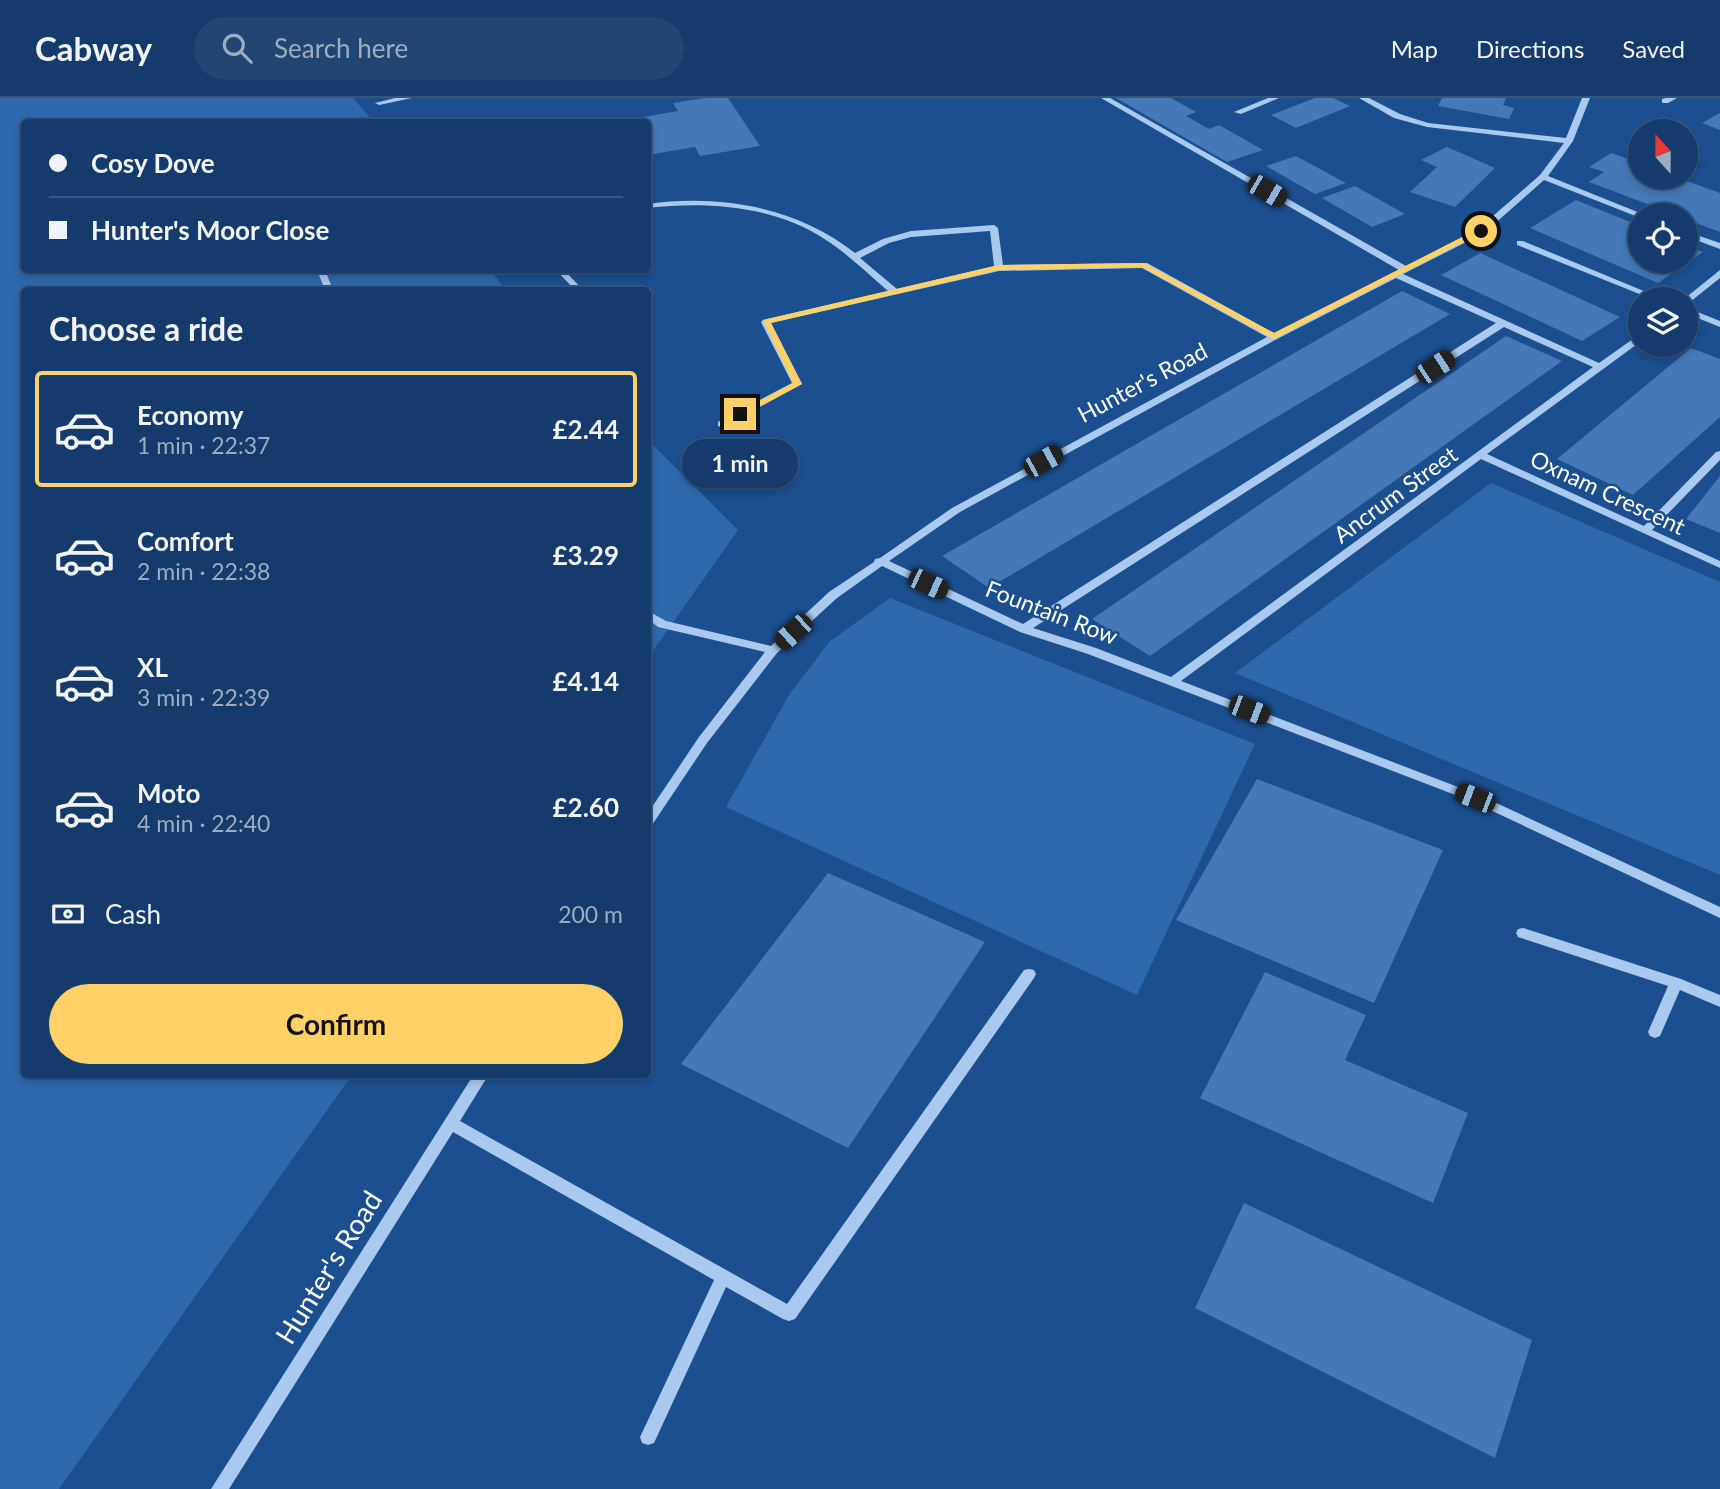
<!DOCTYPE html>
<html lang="en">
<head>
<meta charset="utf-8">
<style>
  :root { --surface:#143b6b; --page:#214673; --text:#f1f3f6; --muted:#9dadc1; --line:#33557e; --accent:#ffd166 }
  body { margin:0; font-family:Lato,sans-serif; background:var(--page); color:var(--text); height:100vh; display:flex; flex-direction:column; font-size:26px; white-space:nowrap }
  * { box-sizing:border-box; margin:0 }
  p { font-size:23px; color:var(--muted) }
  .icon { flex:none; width:38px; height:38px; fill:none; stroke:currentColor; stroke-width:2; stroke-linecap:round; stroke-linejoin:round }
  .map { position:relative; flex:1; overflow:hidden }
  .side { position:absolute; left:21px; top:189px; width:630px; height:791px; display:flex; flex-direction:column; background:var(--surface); border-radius:7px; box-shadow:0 4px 10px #0003,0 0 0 2px var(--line) }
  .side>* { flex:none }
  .hud { position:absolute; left:21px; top:21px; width:630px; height:154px; border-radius:7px; box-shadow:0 4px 10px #0003,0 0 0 2px var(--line); display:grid; align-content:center; height:154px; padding:0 28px; background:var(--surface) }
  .needle { width:46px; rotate:339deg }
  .controls { position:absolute; left:1628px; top:21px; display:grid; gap:14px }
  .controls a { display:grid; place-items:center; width:70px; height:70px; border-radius:50%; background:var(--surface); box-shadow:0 4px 10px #0003,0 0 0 2px var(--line); font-size:35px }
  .end { position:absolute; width:32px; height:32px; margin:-16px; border:9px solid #ffd166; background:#111; box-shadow:0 0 0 4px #111 }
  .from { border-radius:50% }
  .bubble { position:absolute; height:49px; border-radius:24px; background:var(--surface); box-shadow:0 4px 10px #0003,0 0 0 2px var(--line); font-size:23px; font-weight:700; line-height:49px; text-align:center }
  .car { position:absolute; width:21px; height:42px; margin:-21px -10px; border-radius:9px; box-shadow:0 0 5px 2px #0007; background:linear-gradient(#222 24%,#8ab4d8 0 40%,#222 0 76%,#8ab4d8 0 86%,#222 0) }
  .hud b { display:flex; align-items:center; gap:24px; height:66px; font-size:26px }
  .hud b+b { border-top:2px solid var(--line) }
  .hud i { width:18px; height:18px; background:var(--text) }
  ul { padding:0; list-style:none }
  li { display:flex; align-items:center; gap:21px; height:116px; margin:0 14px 10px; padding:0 14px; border:4px solid transparent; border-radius:7px }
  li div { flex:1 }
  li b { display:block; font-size:26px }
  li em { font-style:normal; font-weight:700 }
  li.current { border-color:var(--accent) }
  li>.icon { width:63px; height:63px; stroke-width:1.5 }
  h2 { padding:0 28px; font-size:32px; line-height:84px }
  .pay { display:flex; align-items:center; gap:18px; height:77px; padding:0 28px; font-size:26px }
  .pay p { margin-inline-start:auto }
  .action { display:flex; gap:14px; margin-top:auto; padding:14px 28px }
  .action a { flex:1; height:80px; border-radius:42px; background:var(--accent); color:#111; font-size:28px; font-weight:700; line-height:80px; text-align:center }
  header { display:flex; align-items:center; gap:42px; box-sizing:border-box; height:98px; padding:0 35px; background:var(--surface); border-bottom:2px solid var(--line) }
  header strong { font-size:33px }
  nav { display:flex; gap:38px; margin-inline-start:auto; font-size:24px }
  .search { width:490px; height:63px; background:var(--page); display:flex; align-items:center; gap:18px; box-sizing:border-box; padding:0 24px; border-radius:38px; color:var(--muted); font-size:26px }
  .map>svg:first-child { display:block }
</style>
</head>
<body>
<header>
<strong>Cabway</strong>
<div class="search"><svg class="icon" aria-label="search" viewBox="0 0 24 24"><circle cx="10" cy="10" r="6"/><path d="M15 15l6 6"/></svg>Search here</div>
<nav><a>Map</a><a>Directions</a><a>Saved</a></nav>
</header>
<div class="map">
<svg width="1720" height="1391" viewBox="0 0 1720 1391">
  <rect width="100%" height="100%" fill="#1b4f8f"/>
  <g fill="#2e69ad">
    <path d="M0 0H353L374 24H24V172H490L506 192H24V976L352 977 59 1391H0Z"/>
    <path d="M648 342 738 432 648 560Z"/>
    <path d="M1491 385 1720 484V777L1235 575Z"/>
    <path d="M890 500 1255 646 1137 897 726 709 789 597 829 544Z"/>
  </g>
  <g fill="#4478b7">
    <path d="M705 0H728L760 48 700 58 695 49 648 57V24H615L678 13 673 5Z"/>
    <path d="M1116 0H1171L1196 14 1186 18 1209 31 1219 27 1263 52 1227 64Z"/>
    <path d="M1315 0H1333L1350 8 1296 30 1271 17Z"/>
    <path d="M1442 0H1506L1503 7 1514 10 1509 21 1438 8Z"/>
    <path d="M1720 15V32L1702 25Z"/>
    <path d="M1447 49 1495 70 1455 109 1410 94 1437 69 1421 62Z"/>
    <path d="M1611 55 1640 65V79H1676L1720 95V134L1685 121V117H1676L1589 84 1604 74 1589 69Z"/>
    <path d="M1296 58 1346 85 1315 96 1266 68Z"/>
    <path d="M1355 88 1405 116 1372 129 1322 100Z"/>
    <path d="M1576 102 1640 128V163H1685V147L1703 154 1658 185 1530 130Z"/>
    <path d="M1480 155 1620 219 1582 243 1441 177Z"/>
    <path d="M1402 193 1450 216 989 490 942 458Z"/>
    <path d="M1506 238 1562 263 1150 558 1092 521Z"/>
    <path d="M1691 250 1720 261V319L1633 397 1557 361Z"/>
    <path d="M1720 378V435L1686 421Z"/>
    <path d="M1257 681 1443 752 1374 905 1176 822Z"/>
    <path d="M828 775 985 844 848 1050 681 966Z"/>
    <path d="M1265 874 1366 917 1345 962 1468 1015 1433 1105 1200 1000Z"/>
    <path d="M1244 1105 1532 1242 1495 1360 1195 1210Z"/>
  </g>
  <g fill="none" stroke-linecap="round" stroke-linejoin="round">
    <g fill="#a9c9ee" fill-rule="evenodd">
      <path d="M395 0H412L379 7 375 5Z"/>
      <path d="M1101 0H1110L1406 168 1478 131 1540 77 1564 45 1427 29 1394 20 1359 0H1369L1400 16 1428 25 1566 40 1582 0H1590L1573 43 1548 78 1645 117 1638 119 1544 82 1484 135 1403 176 1599 265 1640 236V244L1487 356 1644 428 1716 354 1720 353V362L1652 432 1720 463V470L1481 361 1181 583 1479 697 1720 809V820L1471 703 1088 556 1020 534 882 468 837 500 777 555 707 645 652 727 648 728V715L699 639 765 554 658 529 648 521V513L666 523 771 548 829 494 874 464 875 461 880 460 952 410 1267 239 1142 170 999 173 771 225 802 286 721 329 718 328V324L792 285 761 224 763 222 888 193C867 175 849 157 826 142 775 108 708 103 648 110V106C720 96 797 109 855 155L883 141 911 133 994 127 998 130 1003 167 1147 165 1274 235 1399 172ZM990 133 994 168 897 191 860 160 889 145 911 139ZM1396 180 1496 225 1023 526 889 463 960 414 1277 241ZM1504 229 1593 269 1171 579 1096 550 1033 530Z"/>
      <path d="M1268 0H1279L1241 16 1234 14Z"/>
      <path d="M1666 0H1677L1668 5H1662V1Z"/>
      <path d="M1685 133 1720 145V151L1685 138Z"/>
      <path d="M1517 143H1523L1663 201H1652L1517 147Z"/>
      <path d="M317 172H325L333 192H325Z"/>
      <path d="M556 172H564L583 192H575Z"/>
      <path d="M1720 172V180L1685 208 1684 201Z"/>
      <path d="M1685 209 1720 223V229L1685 215Z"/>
      <path d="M1523 830 1681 881 1720 897V909L1680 892 1660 938 1655 940 1650 938 1648 934 1668 888 1518 839 1516 835 1518 831Z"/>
      <path d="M1029 871 1034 872 1036 876 1034 880 795 1221 789 1223 783 1221 726 1189 654 1345 648 1347 642 1345 640 1339 714 1182 453 1034 229 1391H211L474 976H489L460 1023 787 1206 1024 872Z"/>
    </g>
  </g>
  <path fill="#ffd166" d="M1478 131 1485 133 1274 241 1142 169 999 172 771 225 802 286 743 318 735 316 793 285 763 222 999 167 1144 165 1274 235Z"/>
  <g text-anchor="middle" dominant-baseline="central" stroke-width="5" stroke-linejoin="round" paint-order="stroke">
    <g font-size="23" fill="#fff" stroke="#1b4f8f">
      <text transform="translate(1142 284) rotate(-28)">Hunter's Road</text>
      <text transform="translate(1608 394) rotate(25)">Oxnam Crescent</text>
      <text transform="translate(1395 396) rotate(-36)">Ancrum Street</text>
      <text transform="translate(1052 514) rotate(21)">Fountain Row</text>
    </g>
    <g font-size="28" fill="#fff" stroke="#1b4f8f">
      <text transform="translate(328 1169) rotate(-58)">Hunter's Road</text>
    </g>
  </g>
</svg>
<div class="controls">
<a><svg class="needle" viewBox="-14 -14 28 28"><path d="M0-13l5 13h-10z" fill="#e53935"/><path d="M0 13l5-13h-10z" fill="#9dadc1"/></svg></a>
<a><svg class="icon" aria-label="locate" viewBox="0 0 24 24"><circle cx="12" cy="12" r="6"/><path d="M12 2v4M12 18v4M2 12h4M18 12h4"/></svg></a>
<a><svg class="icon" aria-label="layers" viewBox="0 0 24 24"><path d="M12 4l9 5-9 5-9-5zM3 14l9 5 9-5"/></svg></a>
</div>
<i class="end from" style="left:1481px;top:133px"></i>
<i class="end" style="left:740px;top:316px"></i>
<div class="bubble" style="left:682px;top:341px;width:116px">1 min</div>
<i class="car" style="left:1267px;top:93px;rotate:120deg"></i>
<i class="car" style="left:1435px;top:269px;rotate:57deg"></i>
<i class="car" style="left:1043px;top:363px;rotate:61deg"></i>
<i class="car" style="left:928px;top:486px;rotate:115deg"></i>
<i class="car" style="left:793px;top:534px;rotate:228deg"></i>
<i class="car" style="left:1249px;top:612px;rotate:111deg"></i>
<i class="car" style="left:1475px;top:700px;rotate:291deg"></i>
<div class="hud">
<b><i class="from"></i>Cosy Dove</b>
<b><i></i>Hunter's Moor Close</b>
</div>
<section class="side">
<h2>Choose a ride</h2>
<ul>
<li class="current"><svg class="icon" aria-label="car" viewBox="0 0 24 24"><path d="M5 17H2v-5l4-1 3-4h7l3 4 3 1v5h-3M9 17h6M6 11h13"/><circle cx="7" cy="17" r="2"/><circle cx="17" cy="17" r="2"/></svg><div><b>Economy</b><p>1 min · 22:37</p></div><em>£2.44</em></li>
<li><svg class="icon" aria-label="car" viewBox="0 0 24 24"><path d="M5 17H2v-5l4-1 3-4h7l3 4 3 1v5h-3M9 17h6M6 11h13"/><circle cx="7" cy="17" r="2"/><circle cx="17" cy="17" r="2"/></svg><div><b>Comfort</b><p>2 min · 22:38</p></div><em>£3.29</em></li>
<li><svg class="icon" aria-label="car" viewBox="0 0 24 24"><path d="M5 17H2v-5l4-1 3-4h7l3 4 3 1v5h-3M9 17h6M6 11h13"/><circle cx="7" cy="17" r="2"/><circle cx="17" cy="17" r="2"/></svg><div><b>XL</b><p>3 min · 22:39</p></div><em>£4.14</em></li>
<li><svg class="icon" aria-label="car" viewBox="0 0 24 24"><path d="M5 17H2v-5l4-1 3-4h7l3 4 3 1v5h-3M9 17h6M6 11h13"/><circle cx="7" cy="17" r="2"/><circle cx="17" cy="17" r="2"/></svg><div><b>Moto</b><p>4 min · 22:40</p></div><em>£2.60</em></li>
</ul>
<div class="pay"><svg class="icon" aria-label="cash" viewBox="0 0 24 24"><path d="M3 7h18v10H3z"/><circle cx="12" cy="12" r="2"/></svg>Cash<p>200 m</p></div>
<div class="action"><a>Confirm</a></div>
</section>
</div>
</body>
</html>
